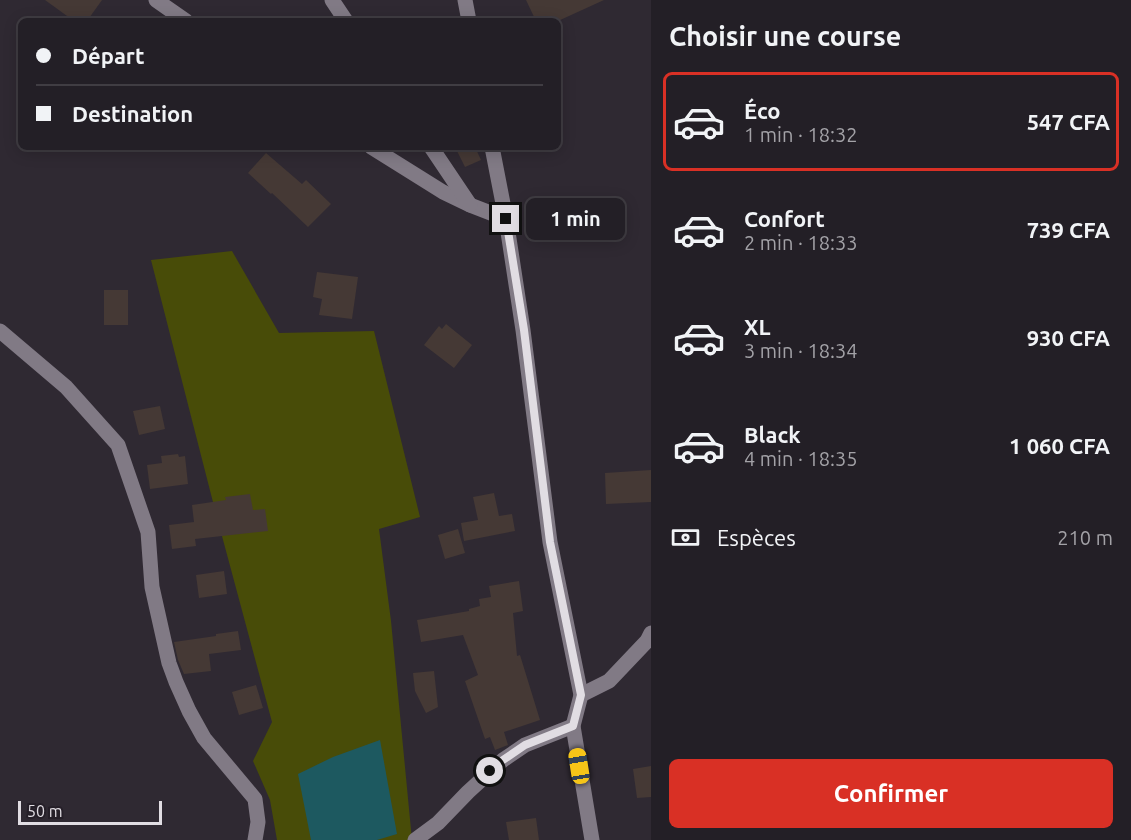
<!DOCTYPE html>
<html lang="fr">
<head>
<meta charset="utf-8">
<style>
  :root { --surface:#231f26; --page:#2f2c32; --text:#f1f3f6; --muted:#a3a2a7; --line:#403d43; --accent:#d93025 }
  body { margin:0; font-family:Ubuntu,sans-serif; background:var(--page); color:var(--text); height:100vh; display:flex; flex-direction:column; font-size:22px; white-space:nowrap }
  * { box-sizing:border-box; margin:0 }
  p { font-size:20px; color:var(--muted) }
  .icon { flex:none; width:33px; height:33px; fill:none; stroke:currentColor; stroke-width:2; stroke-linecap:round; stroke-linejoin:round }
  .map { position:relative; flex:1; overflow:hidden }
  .side { display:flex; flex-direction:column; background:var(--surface); width:480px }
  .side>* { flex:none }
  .top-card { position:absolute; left:18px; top:18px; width:543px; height:132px; border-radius:9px; box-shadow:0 3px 15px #0003,0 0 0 2px var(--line); display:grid; align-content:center; height:132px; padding:0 18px; background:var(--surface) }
  .scale { position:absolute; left:18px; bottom:15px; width:144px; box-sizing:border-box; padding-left:6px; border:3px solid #e1dde3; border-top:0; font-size:16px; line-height:21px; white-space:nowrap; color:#e1dde3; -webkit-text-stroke:4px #251f28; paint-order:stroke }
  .end { position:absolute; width:27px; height:27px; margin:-14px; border:8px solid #e1dde3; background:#111; box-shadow:0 0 0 3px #111 }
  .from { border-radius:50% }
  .bubble { position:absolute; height:42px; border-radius:9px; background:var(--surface); box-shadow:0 3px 15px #0003,0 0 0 2px var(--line); font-size:20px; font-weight:700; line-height:42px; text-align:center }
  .car { position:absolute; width:18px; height:36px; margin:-18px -9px; border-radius:8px; box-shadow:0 0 4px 2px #0007; background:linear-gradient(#f5c518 24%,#345 0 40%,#f5c518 0 76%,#345 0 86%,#f5c518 0) }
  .top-card b { display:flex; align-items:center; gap:21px; height:57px; font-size:22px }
  .top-card b+b { border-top:2px solid var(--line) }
  .top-card i { width:15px; height:15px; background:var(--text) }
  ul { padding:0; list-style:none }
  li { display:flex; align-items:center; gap:18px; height:99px; margin:0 12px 9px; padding:0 6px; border:3px solid transparent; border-radius:9px }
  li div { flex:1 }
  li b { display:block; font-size:22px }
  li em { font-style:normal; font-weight:700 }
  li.selected { border-color:var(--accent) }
  li>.icon { width:54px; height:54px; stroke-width:1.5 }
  h2 { padding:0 18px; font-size:27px; line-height:72px }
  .pay { display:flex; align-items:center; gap:15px; height:66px; padding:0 18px; font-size:22px }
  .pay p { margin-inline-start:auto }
  .button { display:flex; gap:12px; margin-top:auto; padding:12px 18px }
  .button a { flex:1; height:69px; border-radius:9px; background:var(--accent); color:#fff; font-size:24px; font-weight:700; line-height:69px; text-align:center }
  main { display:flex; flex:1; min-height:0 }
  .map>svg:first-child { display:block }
</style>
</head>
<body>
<main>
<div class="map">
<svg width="651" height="840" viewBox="0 0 651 840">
  <rect width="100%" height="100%" fill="#2f2932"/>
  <path fill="#484c08" d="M232 251 279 333 374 331 420 517 379 529 391 621 412 840H277L270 800 253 761 272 722 215 510 151 260Z"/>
  <path fill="#1d5960" d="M380 740 397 834 377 840H311L298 774 333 757Z"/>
  <g fill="#453935">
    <path d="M45 0H102L87 21H74Z"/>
    <path d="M526 0H604L558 21H536Z"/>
    <path d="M455 147H475L481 160 465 167Z"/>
    <path d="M266 153 302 184 306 180 331 204 308 227 272 193 271 194 248 173Z"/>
    <path d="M317 272 358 277 352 319 319 315 322 299 313 297Z"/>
    <rect x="104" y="290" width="24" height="35"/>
    <path d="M446 324 472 345 454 368 424 345 439 326 442 329Z"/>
    <path d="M160 406 165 429 139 435 133 411Z"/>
    <path d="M178 454 179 457 185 456 188 484 150 489 147 465 162 463 161 456Z"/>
    <path d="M651 470V502L606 504 605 473Z"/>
    <path d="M494 493 499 516 512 514 515 531 464 541 461 523 478 520 473 497Z"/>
    <path d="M250 494 253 510 265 509 268 531 195 539 196 546 172 549 169 525 194 522 192 505 226 500 225 497Z"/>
    <path d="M458 529 465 553 445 559 438 535Z"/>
    <path d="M224 571 227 594 199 598 196 575Z"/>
    <path d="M519 581 523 611 513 613 517 656 520 655 540 720 504 732 508 745 495 750 490 737 485 739 465 681 478 675 463 635 421 642 417 620 469 611V609L480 606 479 599 491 597 489 586Z"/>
    <path d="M238 631 241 650 209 654 211 671 184 674 178 660 174 642 216 636V634Z"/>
    <path d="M434 671 438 707 426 713 415 691 413 673Z"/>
    <path d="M256 685 263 708 239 715 232 692Z"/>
    <path d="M651 766V797L637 798 633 769Z"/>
    <path d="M536 818 539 840H509L506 822Z"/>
  </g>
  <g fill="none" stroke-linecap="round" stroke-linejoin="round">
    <g stroke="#817a85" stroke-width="15">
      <path d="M156 0 186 21"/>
      <path d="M332 0 346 21"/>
      <path d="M465 0 469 21"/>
      <path d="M371 147 443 192 470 205 506 219 523 330 550 542 581 695 573 726 592 840"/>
      <path d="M431 147 470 205"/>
      <path d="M492 147 506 219"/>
      <path d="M0 331 66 387 118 445 148 532 152 587 169 663 176 682 189 711 204 738 255 799 258 822 255 840"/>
      <path d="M581 695 609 681 647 641 651 633"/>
      <path d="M415 840 438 823 468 792 503 760 525 745 573 726"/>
    </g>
  </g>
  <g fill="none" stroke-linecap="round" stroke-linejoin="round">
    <path stroke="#e1dde3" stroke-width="8" d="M490 771 503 760 525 745 573 726 581 695 550 542 524 330 506 219"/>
  </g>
</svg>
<div class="scale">50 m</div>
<i class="end from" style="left:490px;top:771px"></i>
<i class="end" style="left:506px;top:219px"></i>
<div class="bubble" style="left:526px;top:198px;width:99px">1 min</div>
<i class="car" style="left:579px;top:766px;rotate:351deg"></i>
<div class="top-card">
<b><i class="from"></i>Départ</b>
<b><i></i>Destination</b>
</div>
</div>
<section class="side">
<h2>Choisir une course</h2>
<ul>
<li class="selected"><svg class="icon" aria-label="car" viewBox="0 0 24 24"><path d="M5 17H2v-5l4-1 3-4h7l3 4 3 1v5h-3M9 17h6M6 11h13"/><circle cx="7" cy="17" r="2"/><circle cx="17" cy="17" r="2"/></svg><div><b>Éco</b><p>1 min · 18:32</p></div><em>547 CFA</em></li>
<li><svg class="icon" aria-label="car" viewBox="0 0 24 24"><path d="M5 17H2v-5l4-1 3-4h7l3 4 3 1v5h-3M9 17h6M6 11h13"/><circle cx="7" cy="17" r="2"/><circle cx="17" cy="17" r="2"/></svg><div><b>Confort</b><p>2 min · 18:33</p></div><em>739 CFA</em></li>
<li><svg class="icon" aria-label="car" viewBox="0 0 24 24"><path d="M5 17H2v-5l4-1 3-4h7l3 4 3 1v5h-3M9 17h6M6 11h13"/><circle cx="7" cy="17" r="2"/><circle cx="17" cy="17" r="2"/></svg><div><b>XL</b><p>3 min · 18:34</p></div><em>930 CFA</em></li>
<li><svg class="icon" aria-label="car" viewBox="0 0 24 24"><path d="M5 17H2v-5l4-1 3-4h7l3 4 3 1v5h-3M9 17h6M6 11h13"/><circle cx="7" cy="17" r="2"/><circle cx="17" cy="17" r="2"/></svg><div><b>Black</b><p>4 min · 18:35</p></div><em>1 060 CFA</em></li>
</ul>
<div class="pay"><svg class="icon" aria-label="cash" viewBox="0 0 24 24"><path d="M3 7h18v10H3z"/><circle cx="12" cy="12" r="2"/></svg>Espèces<p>210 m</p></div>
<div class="button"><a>Confirmer</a></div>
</section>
</main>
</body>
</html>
